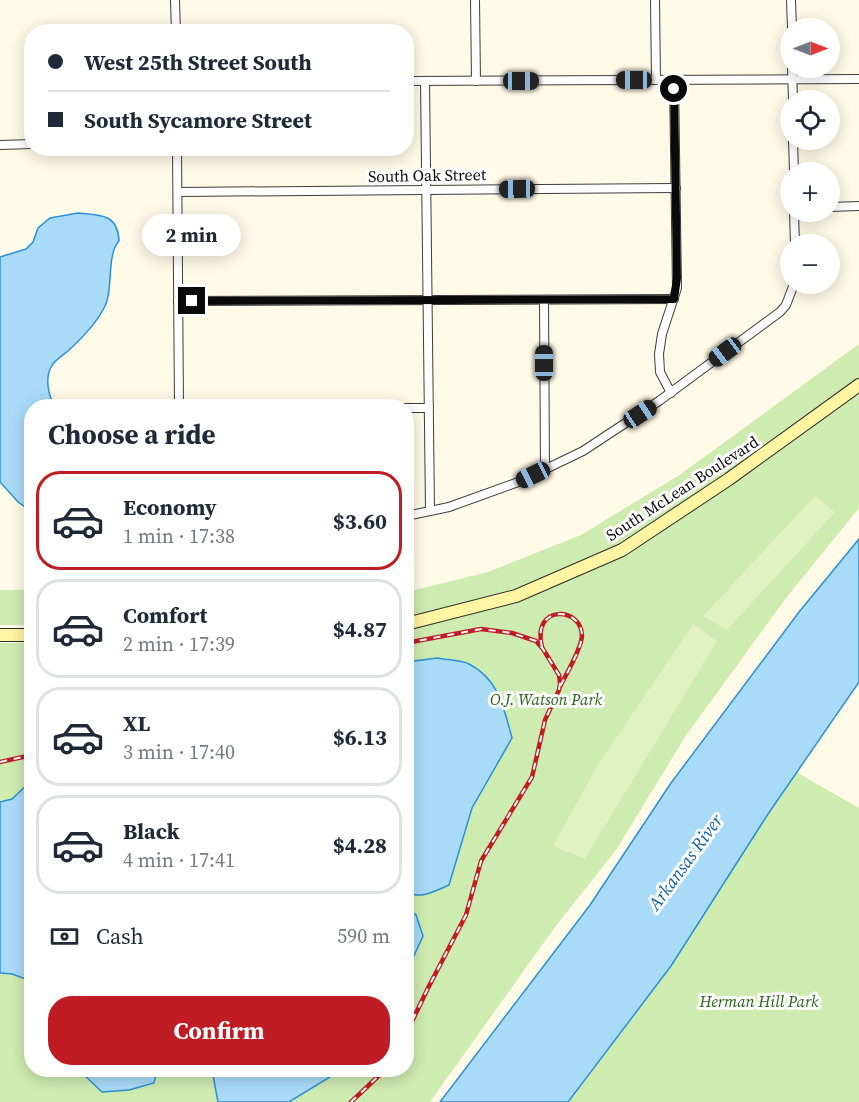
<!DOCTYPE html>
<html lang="en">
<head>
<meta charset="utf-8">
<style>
  :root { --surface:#fff; --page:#f6f6f7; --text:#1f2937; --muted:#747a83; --line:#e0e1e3; --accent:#c01c23 }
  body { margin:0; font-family:"Source Serif 4",serif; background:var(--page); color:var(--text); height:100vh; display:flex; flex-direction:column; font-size:22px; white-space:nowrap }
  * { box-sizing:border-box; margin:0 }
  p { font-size:20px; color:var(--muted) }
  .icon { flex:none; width:33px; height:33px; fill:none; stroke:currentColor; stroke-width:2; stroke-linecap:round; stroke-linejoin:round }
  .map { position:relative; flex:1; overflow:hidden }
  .sheet { position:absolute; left:24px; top:399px; width:390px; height:678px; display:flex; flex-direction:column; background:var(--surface); border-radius:24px; box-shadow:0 3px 15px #0003 }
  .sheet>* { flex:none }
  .guide { position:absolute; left:24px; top:24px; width:390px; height:132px; border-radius:24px; box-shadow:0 3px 15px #0003; display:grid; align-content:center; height:132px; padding:0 24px; background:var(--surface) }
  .needle { width:39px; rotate:90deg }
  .buttons { position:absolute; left:780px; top:18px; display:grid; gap:12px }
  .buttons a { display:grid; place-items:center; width:60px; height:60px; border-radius:50%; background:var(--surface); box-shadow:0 3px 15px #0003; font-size:30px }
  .end { position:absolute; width:27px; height:27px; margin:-14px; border:8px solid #0a0a0a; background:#fff; box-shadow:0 0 0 3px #fff }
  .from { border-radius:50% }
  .bubble { position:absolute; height:42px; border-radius:21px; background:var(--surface); box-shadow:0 3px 15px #0003; font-size:20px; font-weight:700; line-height:42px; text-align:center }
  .car { position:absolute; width:18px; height:36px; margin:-18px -9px; border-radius:8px; box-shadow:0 0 4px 2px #0007; background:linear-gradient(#222 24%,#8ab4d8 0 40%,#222 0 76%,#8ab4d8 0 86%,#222 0) }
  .guide b { display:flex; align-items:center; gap:21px; height:57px; font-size:22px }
  .guide b+b { border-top:2px solid var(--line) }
  .guide i { width:15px; height:15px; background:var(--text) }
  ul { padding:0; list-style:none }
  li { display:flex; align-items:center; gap:18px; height:99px; margin:0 12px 9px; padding:0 12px; border:3px solid var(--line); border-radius:24px }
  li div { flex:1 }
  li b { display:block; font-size:22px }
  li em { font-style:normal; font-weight:700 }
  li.on { border-color:var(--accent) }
  li>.icon { width:54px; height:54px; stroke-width:1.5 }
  h2 { padding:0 24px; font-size:27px; line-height:72px }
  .pay { display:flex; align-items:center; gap:15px; height:66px; padding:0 24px; font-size:22px }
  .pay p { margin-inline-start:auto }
  .cta { display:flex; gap:12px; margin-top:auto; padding:12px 24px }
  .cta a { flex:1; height:69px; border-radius:24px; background:var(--accent); color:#fff; font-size:24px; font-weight:700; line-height:69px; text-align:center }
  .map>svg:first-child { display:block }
</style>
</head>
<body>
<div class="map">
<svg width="859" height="1102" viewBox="0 0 859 1102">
  <rect width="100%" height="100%" fill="#fffae7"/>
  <g fill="#ceebb0">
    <path d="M859 344V508L786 598 685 737 616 850 555 927 430 1102H0V643H31L32 1070H406L407 592 488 572 581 535 681 474Z"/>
    <rect x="0" y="590" width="31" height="35"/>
    <path d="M796 772 859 808V1102H565Z"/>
  </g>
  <g fill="#e1f1c2">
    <path d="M815 496 835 512 727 630 703 616Z"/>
    <path d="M693 624 717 641 585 859 553 846 596 768Z"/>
  </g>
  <g fill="#a9dbf9" stroke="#2c90d4" stroke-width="1.5">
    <path d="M78 213C101 215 118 214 119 241 106 255 114 290 104 308 96 324 81 339 68 351 63 355 54 361 51 367 45 378 48 398 56 406H32L31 511 18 502 0 482V257L26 249 33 242 38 228 50 218Z"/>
    <path d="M859 539V682L768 814 671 966 568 1102H440L590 905 671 783 799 612Z"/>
    <path d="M437 658C447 660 461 660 469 664 499 679 504 709 512 738L472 808 449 885C436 891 421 899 406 893L407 863 410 858 406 854 407 662Z"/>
    <path d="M31 781V981L12 974 0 973V802L12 799Z"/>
    <path d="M407 909 416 915 423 936 407 971Z"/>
    <path d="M79 1070H157L154 1083 129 1090 102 1092Z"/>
    <path d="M212 1070H338L330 1077 289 1102H218Z"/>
  </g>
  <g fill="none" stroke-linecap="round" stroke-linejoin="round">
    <defs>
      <g id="minor">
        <path d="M175 0 176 32"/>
        <path d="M475 0 476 81"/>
        <path d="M655 0 656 80"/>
        <path d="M791 0 792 28"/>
        <path d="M792 68 793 100"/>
        <path d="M406 81 859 79"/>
        <path d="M425 81 430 511"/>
        <path d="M793 140 794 172"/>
        <path d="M0 145 32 144"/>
        <path d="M177 148 179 406"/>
        <path d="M178 192 676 188"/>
        <path d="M830 207 859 206"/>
        <path d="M794 212 795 244"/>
        <path d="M544 300 545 469"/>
        <path d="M178 301 674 299"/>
        <path d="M671 393 660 372 659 354 662 334 677 288 674 80"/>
        <path d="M406 408H429"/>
        <path d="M406 516 449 507 521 481 583 451 659 401 780 312 786 305 794 284"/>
      </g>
      <g id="secondary">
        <path d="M406 624 516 596 622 550 729 479 859 385"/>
        <path d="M0 635H32"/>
      </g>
    </defs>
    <use href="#minor" stroke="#3d3d3d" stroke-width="10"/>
    <use href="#secondary" stroke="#2c2c2c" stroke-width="14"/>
    <use href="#minor" stroke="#fff" stroke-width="8"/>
    <use href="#secondary" stroke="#fff5a2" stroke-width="12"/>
    <defs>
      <g id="rail">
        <path d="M406 643 481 629 512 633 536 641 543 649 559 675 560 683 559 690 545 720 532 777 481 861 466 915 428 988 406 1034"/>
        <path d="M542 647C531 604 582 606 582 636 581 650 566 674 560 687"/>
        <path d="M0 762 32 755"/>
        <path d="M351 1102 385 1070"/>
      </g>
    </defs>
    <use href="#rail" stroke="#c01c23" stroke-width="4.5"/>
    <use href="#rail" stroke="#fff" stroke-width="2" stroke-dasharray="7" stroke-linecap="butt"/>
  </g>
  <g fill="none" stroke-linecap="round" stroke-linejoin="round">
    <path stroke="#0a0a0a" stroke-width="8" d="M192 301 674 299 677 278 674 89"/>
  </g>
  <g text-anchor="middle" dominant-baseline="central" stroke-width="6" stroke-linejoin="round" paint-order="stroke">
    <g font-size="16" fill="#0a0a0a" stroke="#fff">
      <text transform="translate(427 175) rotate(-1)">South Oak Street</text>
      <text transform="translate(682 488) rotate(-33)">South McLean Boulevard</text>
    </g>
    <g font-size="16" font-style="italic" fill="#276418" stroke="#fff">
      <text x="546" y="699">O.J. Watson Park</text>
      <text x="759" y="1001">Herman Hill Park</text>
    </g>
    <g font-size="18" font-style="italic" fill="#0e60a1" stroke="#fff">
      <text transform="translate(685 862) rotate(-54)">Arkansas River</text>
    </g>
  </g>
</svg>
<div class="buttons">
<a><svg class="needle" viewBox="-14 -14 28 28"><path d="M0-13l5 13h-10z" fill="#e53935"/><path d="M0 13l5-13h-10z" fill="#747a83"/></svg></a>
<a><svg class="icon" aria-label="locate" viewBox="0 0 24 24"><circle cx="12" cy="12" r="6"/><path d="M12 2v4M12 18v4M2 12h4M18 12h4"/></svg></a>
<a>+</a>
<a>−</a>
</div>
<i class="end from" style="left:674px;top:89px"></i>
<i class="end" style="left:192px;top:301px"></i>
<div class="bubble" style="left:142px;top:214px;width:99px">2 min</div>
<i class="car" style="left:634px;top:80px;rotate:270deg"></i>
<i class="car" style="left:521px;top:81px;rotate:90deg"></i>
<i class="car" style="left:517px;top:189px;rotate:269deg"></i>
<i class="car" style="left:725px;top:352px;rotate:233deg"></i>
<i class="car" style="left:544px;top:363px;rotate:0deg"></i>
<i class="car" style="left:640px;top:414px;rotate:57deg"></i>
<i class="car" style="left:533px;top:475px;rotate:244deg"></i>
<div class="guide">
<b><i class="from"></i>West 25th Street South</b>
<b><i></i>South Sycamore Street</b>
</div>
<section class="sheet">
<h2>Choose a ride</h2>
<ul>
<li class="on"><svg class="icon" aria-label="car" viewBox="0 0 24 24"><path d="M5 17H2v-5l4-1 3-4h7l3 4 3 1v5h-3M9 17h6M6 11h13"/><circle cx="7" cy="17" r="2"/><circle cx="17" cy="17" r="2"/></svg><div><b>Economy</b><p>1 min · 17:38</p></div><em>$3.60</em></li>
<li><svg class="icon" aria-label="car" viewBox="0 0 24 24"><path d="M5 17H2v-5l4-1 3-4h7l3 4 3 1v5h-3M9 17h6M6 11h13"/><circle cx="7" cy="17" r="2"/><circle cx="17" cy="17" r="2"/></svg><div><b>Comfort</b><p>2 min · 17:39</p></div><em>$4.87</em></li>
<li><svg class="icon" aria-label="car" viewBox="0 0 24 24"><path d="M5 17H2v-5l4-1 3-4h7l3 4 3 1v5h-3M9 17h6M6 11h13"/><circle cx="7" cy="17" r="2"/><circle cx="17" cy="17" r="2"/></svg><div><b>XL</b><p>3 min · 17:40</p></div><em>$6.13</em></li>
<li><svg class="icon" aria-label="car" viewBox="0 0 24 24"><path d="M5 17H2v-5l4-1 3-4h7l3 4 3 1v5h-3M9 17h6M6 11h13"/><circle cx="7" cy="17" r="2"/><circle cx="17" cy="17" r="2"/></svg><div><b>Black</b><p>4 min · 17:41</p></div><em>$4.28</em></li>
</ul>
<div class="pay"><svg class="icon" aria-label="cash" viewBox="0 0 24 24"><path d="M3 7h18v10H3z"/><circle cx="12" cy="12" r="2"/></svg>Cash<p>590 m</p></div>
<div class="cta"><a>Confirm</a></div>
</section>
</div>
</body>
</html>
